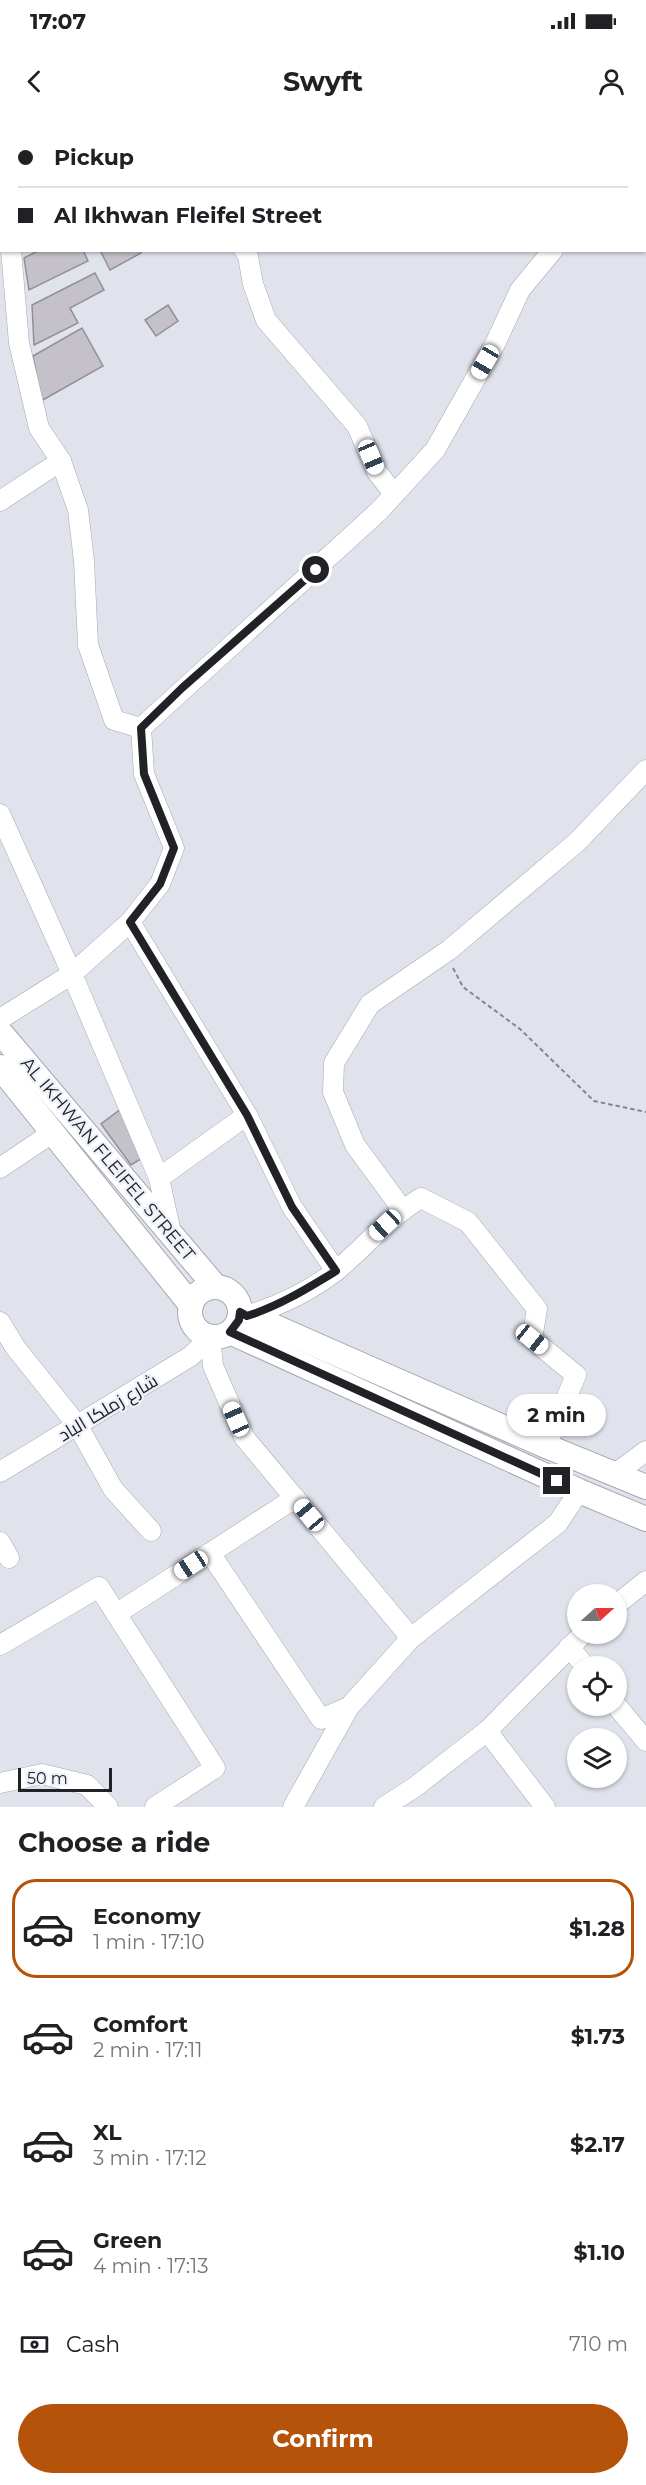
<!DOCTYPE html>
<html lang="en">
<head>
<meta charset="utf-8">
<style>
  :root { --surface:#fff; --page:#f6f6f6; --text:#202124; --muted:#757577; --line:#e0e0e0; --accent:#b45309 }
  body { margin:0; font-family:Montserrat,Cairo,sans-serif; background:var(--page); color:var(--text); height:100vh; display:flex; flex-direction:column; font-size:22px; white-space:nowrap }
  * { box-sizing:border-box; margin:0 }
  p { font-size:20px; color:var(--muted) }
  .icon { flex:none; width:33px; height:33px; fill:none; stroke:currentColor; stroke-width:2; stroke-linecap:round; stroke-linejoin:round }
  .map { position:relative; height:1687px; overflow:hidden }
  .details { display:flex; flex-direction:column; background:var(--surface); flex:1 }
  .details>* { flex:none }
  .guide { position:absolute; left:0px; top:0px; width:646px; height:132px; box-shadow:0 2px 4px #0004; display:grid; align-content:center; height:132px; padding:0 18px; background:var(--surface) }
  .needle { width:39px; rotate:69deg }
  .fabs { position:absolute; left:567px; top:1464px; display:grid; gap:12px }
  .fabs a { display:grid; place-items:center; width:60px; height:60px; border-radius:50%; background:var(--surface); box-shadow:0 2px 4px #0004; font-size:30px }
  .scale { position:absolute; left:18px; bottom:15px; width:94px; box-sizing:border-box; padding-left:6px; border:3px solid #212226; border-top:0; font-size:16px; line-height:21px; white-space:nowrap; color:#212226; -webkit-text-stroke:4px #eef1fa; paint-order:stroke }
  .end { position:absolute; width:27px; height:27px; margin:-14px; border:8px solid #212226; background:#fff; box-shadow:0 0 0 3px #fff }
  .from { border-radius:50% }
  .bubble { position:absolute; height:42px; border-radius:21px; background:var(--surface); box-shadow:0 2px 4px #0004; font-size:20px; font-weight:700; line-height:42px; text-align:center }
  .car { position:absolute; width:18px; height:36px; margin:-18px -9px; border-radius:8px; box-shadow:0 0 4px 2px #0007; background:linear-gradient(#fff 24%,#345 0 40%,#fff 0 76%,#345 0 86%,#fff 0) }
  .guide b { display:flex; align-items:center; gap:21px; height:57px; font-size:22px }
  .guide b+b { border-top:2px solid var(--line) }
  .guide i { width:15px; height:15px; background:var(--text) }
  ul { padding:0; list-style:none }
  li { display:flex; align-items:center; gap:18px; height:99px; margin:0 12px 9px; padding:0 6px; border:3px solid transparent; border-radius:24px }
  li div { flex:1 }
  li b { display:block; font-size:22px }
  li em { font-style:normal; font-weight:700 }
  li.active { border-color:var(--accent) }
  li>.icon { width:54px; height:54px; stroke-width:1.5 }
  h2 { padding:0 18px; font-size:27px; line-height:72px }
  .pay { display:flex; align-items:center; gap:15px; height:66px; padding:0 18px; font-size:22px }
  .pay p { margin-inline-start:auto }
  .primary-button { display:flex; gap:12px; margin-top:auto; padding:12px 18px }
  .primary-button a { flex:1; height:69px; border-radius:36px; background:var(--accent); color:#fff; font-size:24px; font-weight:700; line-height:69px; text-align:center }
  .status { display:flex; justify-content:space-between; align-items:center; height:42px; padding:0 30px; background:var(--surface); direction:ltr }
  .status svg { height:16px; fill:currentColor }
  header { display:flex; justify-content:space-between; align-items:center; height:78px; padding:0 18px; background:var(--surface); font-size:27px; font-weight:700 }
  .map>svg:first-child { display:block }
</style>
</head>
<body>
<div class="status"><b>17:07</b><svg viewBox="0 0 49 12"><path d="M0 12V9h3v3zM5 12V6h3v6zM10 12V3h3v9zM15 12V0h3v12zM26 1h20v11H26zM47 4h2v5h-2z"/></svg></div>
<header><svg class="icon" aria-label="back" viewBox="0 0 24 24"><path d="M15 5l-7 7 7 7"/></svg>Swyft<svg class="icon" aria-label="person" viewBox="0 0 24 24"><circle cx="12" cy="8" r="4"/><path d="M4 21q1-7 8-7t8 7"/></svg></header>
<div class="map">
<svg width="646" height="1687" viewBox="0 0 646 1687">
  <rect width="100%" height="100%" fill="#e0e3ec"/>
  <g fill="#c4c1c9" stroke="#928f97" stroke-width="1.5">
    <path d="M40 130H83L88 141 29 170 24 138Z"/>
    <path d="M100 130H140L141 133 110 150Z"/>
    <path d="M95 153 104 170 70 188 78 203 34 225 32 185Z"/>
    <path d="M168 185 178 201 156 216 145 200Z"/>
    <path d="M82 208 103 246 41 281 33 236Z"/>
    <path d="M121 989 144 1037 131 1045 101 1004Z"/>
  </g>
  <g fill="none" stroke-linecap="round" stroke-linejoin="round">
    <defs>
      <g id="minor">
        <path d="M203 2 205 0"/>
        <path d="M645 28 646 26"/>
        <path d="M0 98 2 101"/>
        <path d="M11 130 19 223 39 308 61 341 78 390 84 441 88 525 114 600 141 608"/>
        <path d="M244 130 248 136 253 164 266 200 357 306 377 352 394 374"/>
        <path d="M0 381 61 341"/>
        <path d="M0 694 72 854 130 802 160 764 174 728 144 654 141 608 379 391 435 330 495 224 520 170 553 130"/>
        <path d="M130 802 247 995 292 1087 336 1151"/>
        <path d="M0 899 72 854 159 1058 171 1113"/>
        <path d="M0 1048 52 1013"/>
        <path d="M159 1058 247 995"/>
        <path d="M402 1089 355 1025 333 972 334 943 370 884 449 830 577 722 646 650"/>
        <path d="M247 1196C278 1186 312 1170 337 1150 366 1126 389 1097 421 1078L468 1102 537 1189 532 1219 576 1255 546 1326"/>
        <path d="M0 1202 15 1227 78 1306 113 1369 151 1411"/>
        <path d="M210 1217 213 1246 244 1317 411 1518"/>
        <path d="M0 1352 191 1236 210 1217"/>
        <path d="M615 1354 646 1331"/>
        <path d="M0 1422 9 1438"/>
        <path d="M210 1433 321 1599 349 1587"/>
        <path d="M616 1485 646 1461"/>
        <path d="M116 1494 295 1378"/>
        <path d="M0 1525 99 1467 215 1648 155 1687"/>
        <path d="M569 1527 585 1546"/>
        <path d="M616 1585 646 1621"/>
        <path d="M487 1611 545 1687"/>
        <path d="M0 1663 42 1654 87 1665 108 1687"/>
        <path d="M293 1687 349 1587 411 1518 558 1403 579 1371"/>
        <path d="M384 1687 415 1667 487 1611 583 1514"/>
      </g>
      <g id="major">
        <path d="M0 912 215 1166"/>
        <path d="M0 947 191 1185"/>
        <circle cx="215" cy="1192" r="25"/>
        <path d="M241 1192 546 1326 646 1367"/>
        <path d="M230 1212 579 1371 646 1399"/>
      </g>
    </defs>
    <use href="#minor" stroke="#a5a8b1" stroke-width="21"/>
    <use href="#major" stroke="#a5a8b1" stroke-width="26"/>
    <path stroke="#83868c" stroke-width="2" stroke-dasharray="4.5 3" stroke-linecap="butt" d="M453 848 463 867 520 909 594 981 646 992"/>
    <use href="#minor" stroke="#fff" stroke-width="20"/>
    <use href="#major" stroke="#fff" stroke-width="24"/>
  </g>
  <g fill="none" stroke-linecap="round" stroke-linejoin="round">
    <path stroke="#212226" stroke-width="8" d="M316 450 182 568 141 608 144 654 174 728 160 764 130 802 247 995 292 1087 336 1151C308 1168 279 1186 247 1196L240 1192 239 1200 230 1212 557 1361"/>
  </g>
  <g text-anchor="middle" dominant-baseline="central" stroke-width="4.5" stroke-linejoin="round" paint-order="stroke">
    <g font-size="18" fill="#212226" stroke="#eef1fa">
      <text transform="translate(108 1039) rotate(50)">AL IKHWAN FLEIFEL STREET</text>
      <text transform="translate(108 1288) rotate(-31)">شارع زملكا الباد</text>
    </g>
  </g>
</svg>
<div class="fabs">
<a><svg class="needle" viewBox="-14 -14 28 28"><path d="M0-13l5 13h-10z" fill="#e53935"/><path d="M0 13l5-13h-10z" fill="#757577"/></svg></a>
<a><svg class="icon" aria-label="locate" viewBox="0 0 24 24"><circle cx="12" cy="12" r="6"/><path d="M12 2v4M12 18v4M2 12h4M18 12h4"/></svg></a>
<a><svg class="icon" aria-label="layers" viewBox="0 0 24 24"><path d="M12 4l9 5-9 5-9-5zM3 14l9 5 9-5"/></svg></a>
</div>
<div class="scale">50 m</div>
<i class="end from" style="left:316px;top:450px"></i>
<i class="end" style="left:557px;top:1361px"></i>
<div class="bubble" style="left:507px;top:1274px;width:99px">2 min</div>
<i class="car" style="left:485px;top:242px;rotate:210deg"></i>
<i class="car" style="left:371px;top:337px;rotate:157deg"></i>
<i class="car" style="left:385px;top:1105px;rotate:227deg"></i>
<i class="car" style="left:532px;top:1219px;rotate:129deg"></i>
<i class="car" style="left:236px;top:1299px;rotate:336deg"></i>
<i class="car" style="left:309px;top:1395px;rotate:320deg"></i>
<i class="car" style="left:191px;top:1445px;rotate:237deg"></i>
<div class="guide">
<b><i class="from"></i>Pickup</b>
<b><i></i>Al Ikhwan Fleifel Street</b>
</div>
</div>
<section class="details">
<h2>Choose a ride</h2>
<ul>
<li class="active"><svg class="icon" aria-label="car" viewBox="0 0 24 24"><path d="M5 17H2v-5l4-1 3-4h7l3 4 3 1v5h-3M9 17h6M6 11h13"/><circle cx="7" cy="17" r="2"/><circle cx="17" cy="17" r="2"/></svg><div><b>Economy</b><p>1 min · 17:10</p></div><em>$1.28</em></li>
<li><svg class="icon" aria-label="car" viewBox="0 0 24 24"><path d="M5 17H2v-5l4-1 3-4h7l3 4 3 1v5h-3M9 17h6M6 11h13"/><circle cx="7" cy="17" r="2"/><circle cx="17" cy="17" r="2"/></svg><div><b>Comfort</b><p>2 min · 17:11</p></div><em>$1.73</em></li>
<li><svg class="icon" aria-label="car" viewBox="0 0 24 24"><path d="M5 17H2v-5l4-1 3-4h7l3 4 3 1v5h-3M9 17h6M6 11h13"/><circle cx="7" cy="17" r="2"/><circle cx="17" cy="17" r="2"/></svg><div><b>XL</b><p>3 min · 17:12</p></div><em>$2.17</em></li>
<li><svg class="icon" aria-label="car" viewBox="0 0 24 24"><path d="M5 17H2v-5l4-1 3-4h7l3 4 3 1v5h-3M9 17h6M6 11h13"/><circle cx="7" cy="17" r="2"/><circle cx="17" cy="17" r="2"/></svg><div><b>Green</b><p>4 min · 17:13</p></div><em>$1.10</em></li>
</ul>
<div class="pay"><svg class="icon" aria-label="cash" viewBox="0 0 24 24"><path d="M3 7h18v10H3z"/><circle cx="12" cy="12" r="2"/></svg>Cash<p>710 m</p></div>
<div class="primary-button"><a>Confirm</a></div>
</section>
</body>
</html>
